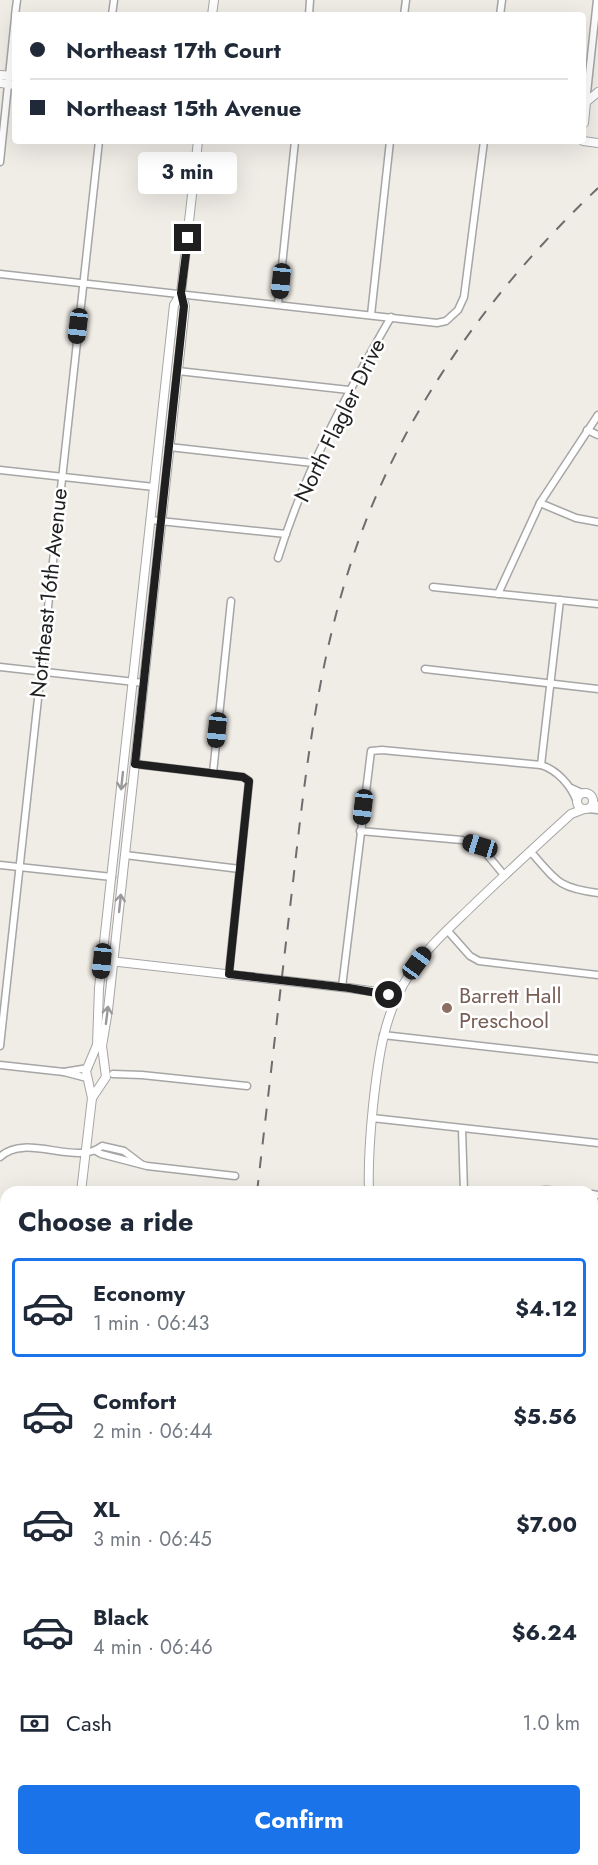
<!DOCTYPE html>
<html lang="en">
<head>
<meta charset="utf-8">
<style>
  :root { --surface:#fff; --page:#f6f6f7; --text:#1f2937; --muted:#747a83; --line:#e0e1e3; --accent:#1a73e8 }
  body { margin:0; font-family:Jost,sans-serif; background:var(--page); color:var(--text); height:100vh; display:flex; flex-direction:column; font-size:22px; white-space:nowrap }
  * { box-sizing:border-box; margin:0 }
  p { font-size:20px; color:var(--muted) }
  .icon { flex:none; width:33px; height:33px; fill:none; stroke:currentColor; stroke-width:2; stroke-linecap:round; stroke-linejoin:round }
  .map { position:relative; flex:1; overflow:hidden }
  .drawer { position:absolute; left:0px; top:1186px; width:598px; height:680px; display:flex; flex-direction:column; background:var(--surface); border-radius:18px 18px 0 0; box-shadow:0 6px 24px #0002 }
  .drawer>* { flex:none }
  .top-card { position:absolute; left:12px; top:12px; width:574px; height:132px; border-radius:6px; box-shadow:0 6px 24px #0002; display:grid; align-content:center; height:132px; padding:0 18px; background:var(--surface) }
  .end { position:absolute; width:27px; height:27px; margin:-14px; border:8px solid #1f1f1f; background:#fff; box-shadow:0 0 0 3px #fff }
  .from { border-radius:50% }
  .bubble { position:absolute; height:42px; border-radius:6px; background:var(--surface); box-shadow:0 6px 24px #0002; font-size:20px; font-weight:700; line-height:42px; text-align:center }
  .car { position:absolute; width:18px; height:36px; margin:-18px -9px; border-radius:8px; box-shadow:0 0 4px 2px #0007; background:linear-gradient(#222 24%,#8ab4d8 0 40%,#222 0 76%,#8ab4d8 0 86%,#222 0) }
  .top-card b { display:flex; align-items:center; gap:21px; height:57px; font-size:22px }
  .top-card b+b { border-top:2px solid var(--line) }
  .top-card i { width:15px; height:15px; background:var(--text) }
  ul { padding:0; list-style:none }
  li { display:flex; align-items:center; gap:18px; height:99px; margin:0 12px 9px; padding:0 6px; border:3px solid transparent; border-radius:6px }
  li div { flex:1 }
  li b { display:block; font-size:22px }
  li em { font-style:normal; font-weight:700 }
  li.on { border-color:var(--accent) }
  li>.icon { width:54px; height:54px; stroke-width:1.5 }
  h2 { padding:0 18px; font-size:27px; line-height:72px }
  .pay { display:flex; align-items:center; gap:15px; height:66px; padding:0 18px; font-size:22px }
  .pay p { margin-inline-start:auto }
  .button { display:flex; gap:12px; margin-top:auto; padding:12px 18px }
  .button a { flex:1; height:69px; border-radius:6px; background:var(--accent); color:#fff; font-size:24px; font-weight:700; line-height:69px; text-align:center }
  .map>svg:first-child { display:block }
</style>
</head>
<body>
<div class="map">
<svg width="598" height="1865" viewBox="0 0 598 1865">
  <rect width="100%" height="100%" fill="#f0ece6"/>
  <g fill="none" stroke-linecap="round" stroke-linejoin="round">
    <defs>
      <g id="minor">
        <path d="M15 15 17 0"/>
        <path d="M112 15 114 0"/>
        <path d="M309 15 310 0"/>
        <path d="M404 15 406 0"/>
        <path d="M500 15 502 0"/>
        <path d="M586 102 597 0"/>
        <path d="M0 162 15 18"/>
        <path d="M0 274 437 323 446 321 458 310 464 297 484 141"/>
        <path d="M278 304 295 141"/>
        <path d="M371 315 390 141"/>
        <path d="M178 371 349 390"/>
        <path d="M587 430 598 435"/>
        <path d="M169 447 313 463"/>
        <path d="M0 470 154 487"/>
        <path d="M540 503 576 518 598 522"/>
        <path d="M150 520 286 534"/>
        <path d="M278 558C305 471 346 395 391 317"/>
        <path d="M433 587 598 604"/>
        <path d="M498 594 540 503 598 415"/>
        <path d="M0 667 144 683"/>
        <path d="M425 669 598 689"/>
        <path d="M135 764 243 777 249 781 229 973"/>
        <path d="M541 765 560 600"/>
        <path d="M213 773 231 601"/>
        <path d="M571 788 582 793"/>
        <path d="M594 802 598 807"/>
        <path d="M587 809 598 810"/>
        <path d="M360 831 462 840 480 846 504 875"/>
        <path d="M530 851C556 880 557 888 598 893"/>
        <path d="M125 855 240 869"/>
        <path d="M0 865 112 877"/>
        <path d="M447 930 470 956 479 961 598 975"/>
        <path d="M342 987 371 751 382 750 541 765C557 770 571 785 577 802"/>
        <path d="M383 1035 598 1059"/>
        <path d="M0 1046 99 141"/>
        <path d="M0 1065 64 1072"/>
        <path d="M113 1074 142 1075 247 1086"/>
        <path d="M87 1078 64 1072 88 1068"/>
        <path d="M372 1118 598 1143"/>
        <path d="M462 1129 464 1192"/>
        <path d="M96 1151 101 1154 147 1166 235 1176"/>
        <path d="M0 1157C26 1132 76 1167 102 1146L124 1151 141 1164"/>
        <path d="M525 1192 546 1190 573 1192"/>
        <path d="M592 1194 598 1195"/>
        <path d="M0 1227H6"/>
        <path d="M592 1425 598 1424"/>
        <path d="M592 1503 598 1502"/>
        <path d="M0 1513 6 1515"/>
        <path d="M592 1586 598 1584"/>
        <path d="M0 1592 6 1593"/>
        <path d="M0 1669 6 1670"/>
        <path d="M592 1684 598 1682"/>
        <path d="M0 1770 6 1771"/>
        <path d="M0 1839H6"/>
        <path d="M510 1860 511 1865"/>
        <path d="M67 1865 68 1860"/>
        <path d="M340 1865 355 1860"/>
        <path d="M368 1865 369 1860"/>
      </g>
      <g id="tertiary">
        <path d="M212 15 214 0"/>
        <path d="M0 75 15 76"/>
        <path d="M0 83 15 85"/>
        <path d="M584 123 586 102 598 92"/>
        <path d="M583 141 598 143"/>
        <circle cx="585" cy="801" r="8"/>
        <path d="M110 961 349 988 377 992 396 998"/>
        <path d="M92 1098 106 1077 102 1046 108 1010 185 306 181 293 198 141"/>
        <path d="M81 1192 92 1098 86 1071 97 1045 99 988 174 305 181 293"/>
        <path d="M369 1192C368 1164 370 1135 373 1106 378 1060 383 1015 409 975 425 950 446 931 467 911 501 878 536 846 571 814L584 809"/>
        <path d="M0 1465 6 1458"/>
        <path d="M276 1865V1860"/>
      </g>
    </defs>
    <use href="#minor" stroke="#a6a6a6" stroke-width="9"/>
    <use href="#tertiary" stroke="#a6a6a6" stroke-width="10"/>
    <use href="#minor" stroke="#fff" stroke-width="6"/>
    <use href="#tertiary" stroke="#fff" stroke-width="8"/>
    <g stroke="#6d6d6d" stroke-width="2" stroke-dasharray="12 12" stroke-linecap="butt">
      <path d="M257 1192C269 1089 281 985 293 882 307 758 321 635 367 518 417 391 499 282 598 188"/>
      <path d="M180 1865V1860"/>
    </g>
  </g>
  <defs><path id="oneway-shaft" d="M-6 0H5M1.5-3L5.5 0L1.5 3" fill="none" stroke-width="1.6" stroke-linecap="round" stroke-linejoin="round" transform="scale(1.5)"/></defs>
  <g stroke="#9a9a9a">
    <use href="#oneway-shaft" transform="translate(122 781) rotate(96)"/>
    <use href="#oneway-shaft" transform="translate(120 903) rotate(-84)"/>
    <use href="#oneway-shaft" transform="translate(107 1015) rotate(-83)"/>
  </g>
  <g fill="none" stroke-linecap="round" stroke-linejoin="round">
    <path stroke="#1f1f1f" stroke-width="8" d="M188 238 181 293 184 306 135 764 243 777 249 781 229 974 349 988 389 995"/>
  </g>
  <circle fill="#8d6e63" stroke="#fff" stroke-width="2" cx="447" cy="1008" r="6"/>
  <g text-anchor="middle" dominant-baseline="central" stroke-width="5" stroke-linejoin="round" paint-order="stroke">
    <g font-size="22" fill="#1f1f1f" stroke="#fff">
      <text transform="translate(339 420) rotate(-64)">North Flagler Drive</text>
      <text transform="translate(48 593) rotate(-84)">Northeast 16th Avenue</text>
    </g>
    <g font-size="22" fill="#785e54" stroke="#fff" text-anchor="start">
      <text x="459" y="995">Barrett Hall<tspan x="459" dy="25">Preschool</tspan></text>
    </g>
  </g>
</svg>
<i class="end from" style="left:389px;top:995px"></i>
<i class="end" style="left:188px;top:238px"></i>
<div class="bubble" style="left:138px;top:152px;width:99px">3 min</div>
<i class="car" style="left:281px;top:281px;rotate:186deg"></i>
<i class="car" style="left:78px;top:326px;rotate:187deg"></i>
<i class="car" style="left:217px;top:730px;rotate:186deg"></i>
<i class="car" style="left:363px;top:807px;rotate:187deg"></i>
<i class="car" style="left:480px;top:846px;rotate:287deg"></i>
<i class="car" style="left:102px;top:961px;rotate:186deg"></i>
<i class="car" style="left:417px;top:963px;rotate:36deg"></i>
<div class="top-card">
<b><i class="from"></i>Northeast 17th Court</b>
<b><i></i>Northeast 15th Avenue</b>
</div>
<section class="drawer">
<h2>Choose a ride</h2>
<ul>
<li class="on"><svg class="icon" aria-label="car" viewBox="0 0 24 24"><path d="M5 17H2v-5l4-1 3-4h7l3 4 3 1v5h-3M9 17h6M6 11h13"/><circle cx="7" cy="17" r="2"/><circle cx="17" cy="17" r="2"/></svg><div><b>Economy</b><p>1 min · 06:43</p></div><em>$4.12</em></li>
<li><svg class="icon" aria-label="car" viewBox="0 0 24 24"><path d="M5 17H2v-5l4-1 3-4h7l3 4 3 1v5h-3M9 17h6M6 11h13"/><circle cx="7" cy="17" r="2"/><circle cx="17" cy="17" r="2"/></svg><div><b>Comfort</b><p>2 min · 06:44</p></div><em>$5.56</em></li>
<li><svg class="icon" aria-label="car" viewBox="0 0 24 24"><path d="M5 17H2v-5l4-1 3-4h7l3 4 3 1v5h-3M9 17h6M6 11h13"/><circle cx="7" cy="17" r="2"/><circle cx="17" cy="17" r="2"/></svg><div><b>XL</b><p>3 min · 06:45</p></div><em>$7.00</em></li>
<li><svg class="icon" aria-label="car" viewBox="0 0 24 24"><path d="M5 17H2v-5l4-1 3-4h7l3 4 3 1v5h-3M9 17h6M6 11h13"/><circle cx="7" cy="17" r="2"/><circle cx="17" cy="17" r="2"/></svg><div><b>Black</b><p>4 min · 06:46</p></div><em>$6.24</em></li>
</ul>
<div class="pay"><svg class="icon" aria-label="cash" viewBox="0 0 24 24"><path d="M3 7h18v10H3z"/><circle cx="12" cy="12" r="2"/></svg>Cash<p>1.0 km</p></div>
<div class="button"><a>Confirm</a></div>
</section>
</div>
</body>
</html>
